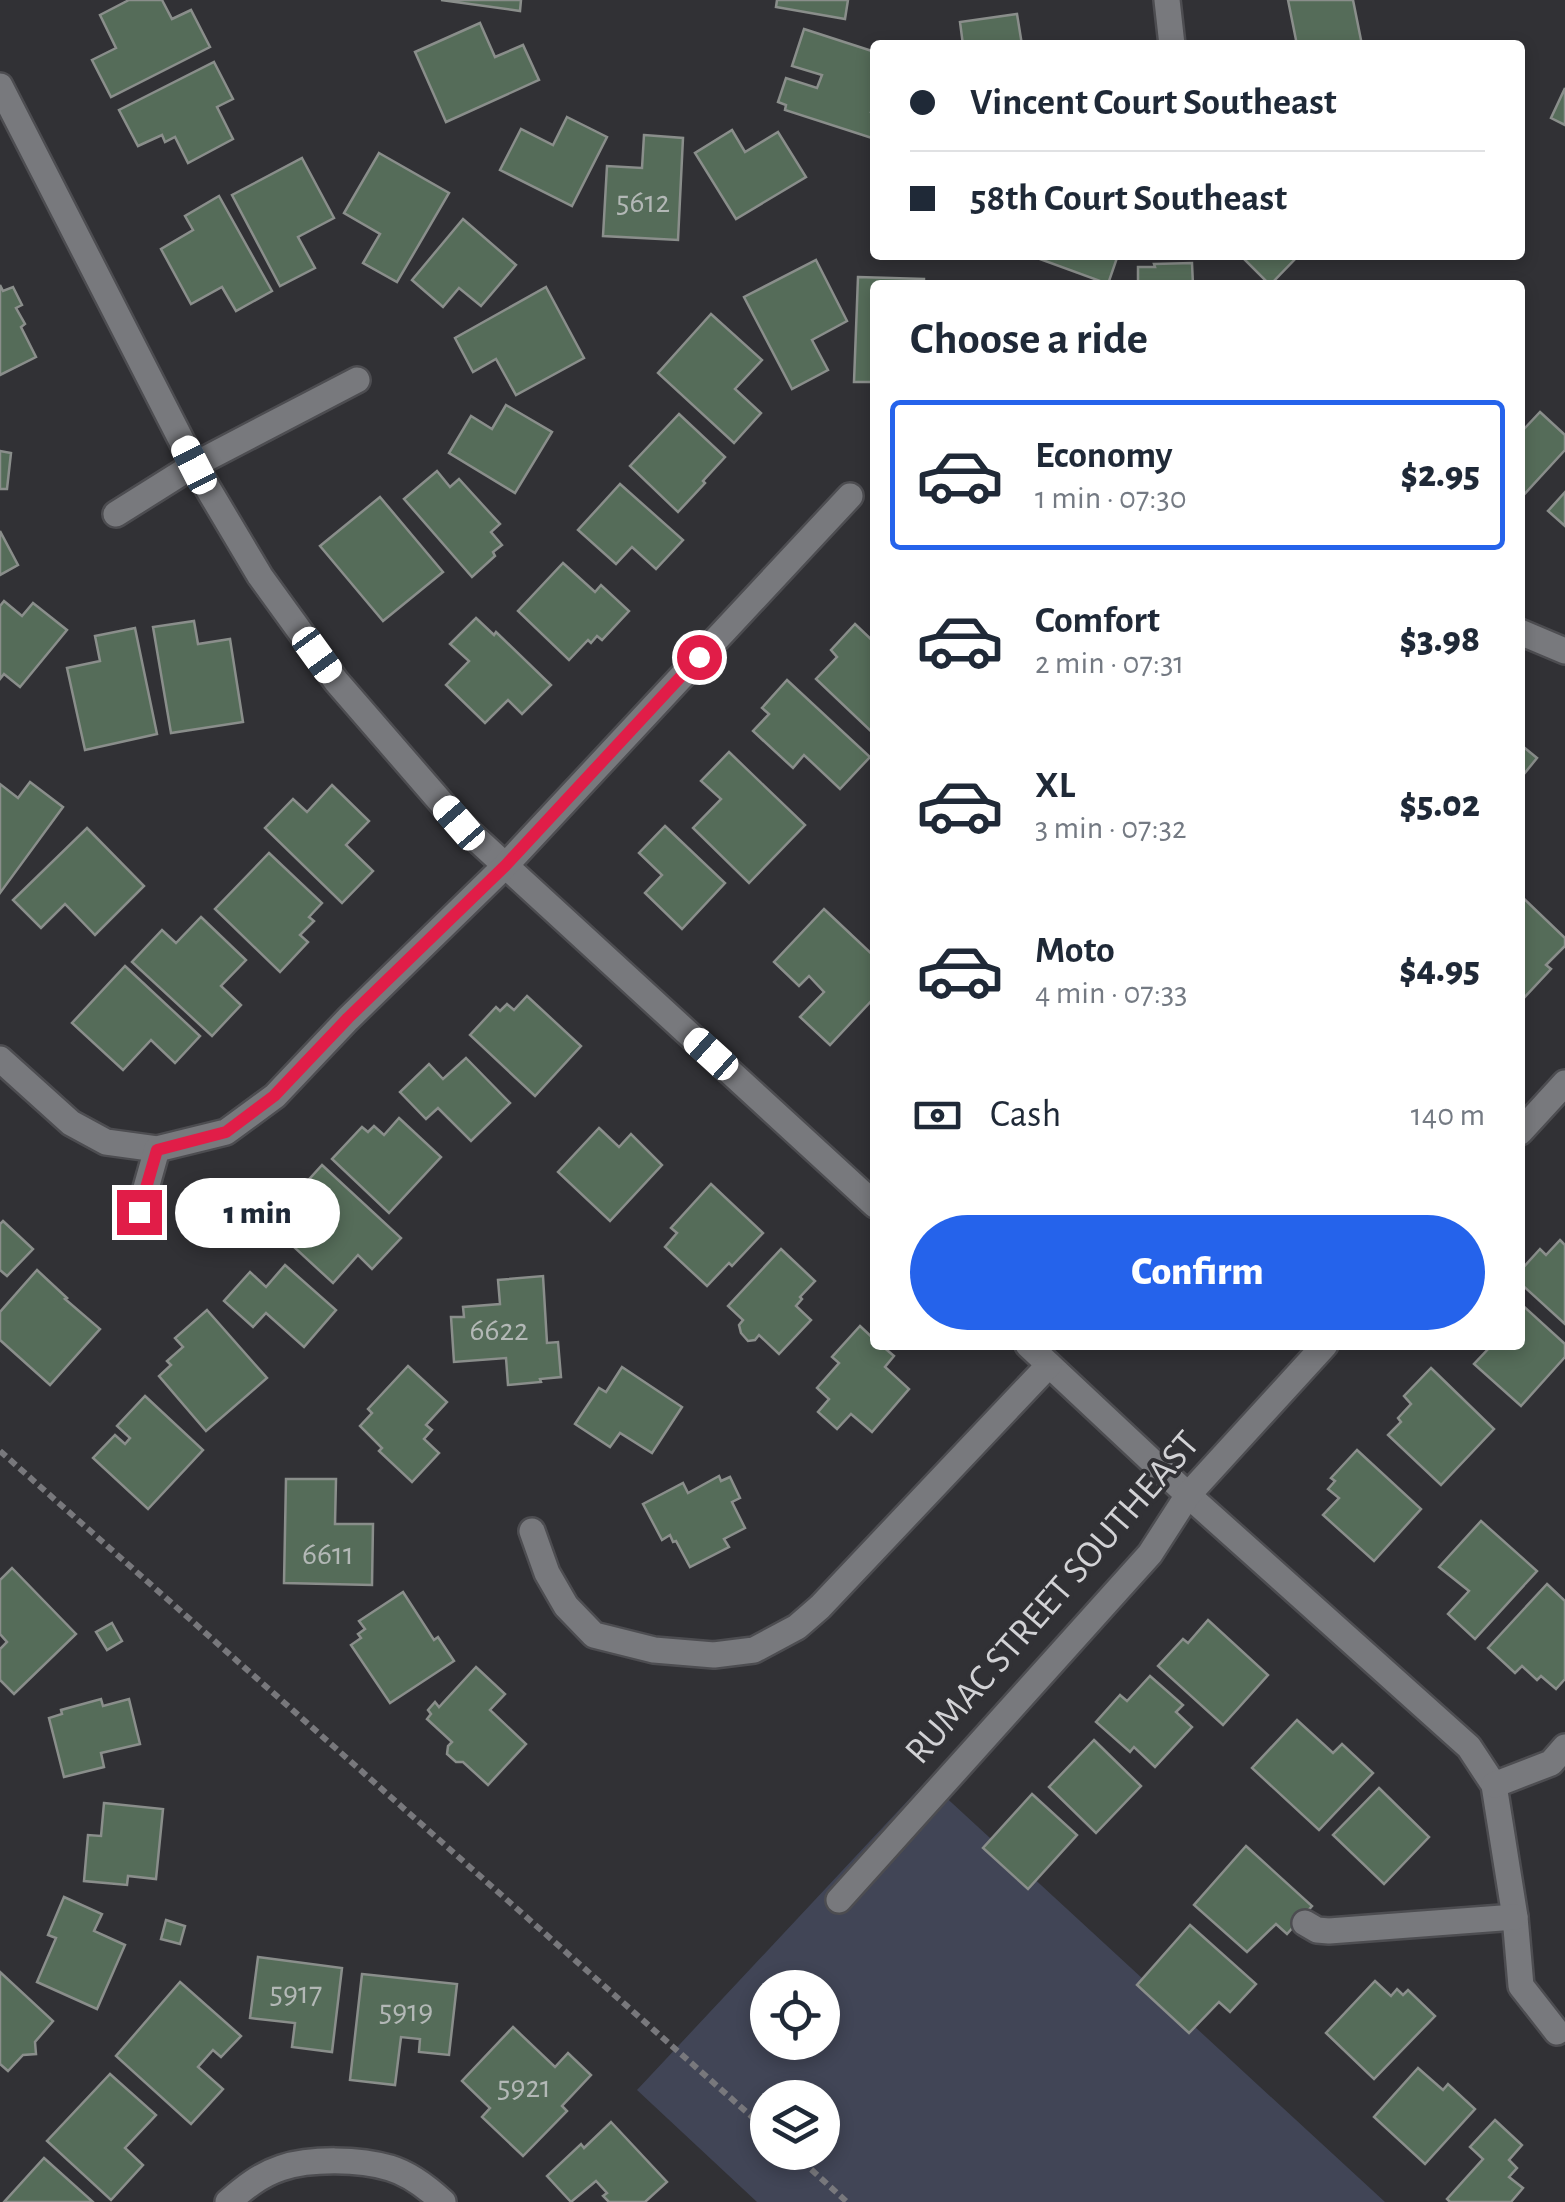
<!DOCTYPE html>
<html lang="en">
<head>
<meta charset="utf-8">
<style>
  :root { --surface:#fff; --page:#f6f6f7; --text:#1f2937; --muted:#747a83; --line:#e0e1e3; --accent:#2563eb }
  body { margin:0; font-family:"Alegreya Sans",sans-serif; background:var(--page); color:var(--text); height:100vh; display:flex; flex-direction:column; font-size:38px; white-space:nowrap }
  * { box-sizing:border-box; margin:0 }
  p { font-size:32px; color:var(--muted) }
  .icon { flex:none; width:55px; height:55px; fill:none; stroke:currentColor; stroke-width:2; stroke-linecap:round; stroke-linejoin:round }
  .map { position:relative; flex:1; overflow:hidden }
  .panel { position:absolute; left:870px; top:280px; width:655px; height:1070px; display:flex; flex-direction:column; background:var(--surface); border-radius:10px; box-shadow:0 5px 15px #0003 }
  .panel>* { flex:none }
  .top-card { position:absolute; left:870px; top:40px; width:655px; height:220px; border-radius:10px; box-shadow:0 5px 15px #0003; display:grid; align-content:center; height:220px; padding:0 40px; background:var(--surface) }
  .buttons { position:absolute; left:750px; top:1970px; display:grid; gap:20px }
  .buttons a { display:grid; place-items:center; width:90px; height:90px; border-radius:50%; background:var(--surface); box-shadow:0 5px 15px #0003; font-size:50px }
  .end { position:absolute; width:45px; height:45px; margin:-22px; border:12px solid #e11d48; background:#fff; box-shadow:0 0 0 5px #fff }
  .from { border-radius:50% }
  .bubble { position:absolute; height:70px; border-radius:35px; background:var(--surface); box-shadow:0 5px 15px #0003; font-size:32px; font-weight:800; line-height:70px; text-align:center }
  .car { position:absolute; width:30px; height:60px; margin:-30px -15px; border-radius:12px; box-shadow:0 0 8px 2px #0007; background:linear-gradient(#fff 24%,#345 0 40%,#fff 0 76%,#345 0 86%,#fff 0) }
  .top-card b { display:flex; align-items:center; gap:35px; height:95px; font-size:38px }
  .top-card b+b { border-top:2px solid var(--line) }
  .top-card i { width:25px; height:25px; background:var(--text) }
  ul { padding:0; list-style:none }
  li { display:flex; align-items:center; gap:30px; height:150px; margin:0 20px 15px; padding:0 20px; border:5px solid transparent; border-radius:10px }
  li div { flex:1 }
  li b { display:block; font-size:38px }
  li em { font-style:normal; font-weight:800 }
  li.active { border-color:var(--accent) }
  li>.icon { width:90px; height:90px; stroke-width:1.5 }
  h2 { padding:0 40px; font-size:45px; line-height:120px }
  .pay { display:flex; align-items:center; gap:25px; height:110px; padding:0 40px; font-size:38px }
  .pay p { margin-inline-start:auto }
  .button { display:flex; gap:20px; margin-top:auto; padding:20px 40px }
  .button a { flex:1; height:115px; border-radius:60px; background:var(--accent); color:#fff; font-size:40px; font-weight:800; line-height:115px; text-align:center }
  .map>svg:first-child { display:block }
</style>
</head>
<body>
<div class="map">
<svg width="1565" height="2202" viewBox="0 0 1565 2202">
  <rect width="100%" height="100%" fill="#313135"/>
  <path fill="#414556" fill-rule="evenodd" d="M927 1780 1385 2202H757L637 2090ZM768 1988H822V2042H768ZM768 2098H822V2152H768Z"/>
  <g fill="#556c59" stroke="#8a8e8b" stroke-width="2.5">
    <path d="M129 0H162L172 19 191 10 210 47 111 97 92 60 116 48 100 15Z"/>
    <path d="M441 0H521L520 11Z"/>
    <path d="M777 0H848L845 19 776 7Z"/>
    <path d="M1288 0H1353L1362 45H1297Z"/>
    <path d="M1017 14 1022 45H963L960 22Z"/>
    <path d="M480 23 495 57 523 45 539 80 446 122 415 52Z"/>
    <path d="M804 29 875 52V101L871 112 875 113V139L785 110 786 105 778 102 786 78 817 88 822 75 792 66Z"/>
    <path d="M214 62 233 99 217 107 233 139 188 163 175 137 165 142 162 135 138 146 119 110Z"/>
    <path d="M1565 88V125L1551 118Z"/>
    <path d="M567 117 607 137 572 206 500 170 521 129 553 145Z"/>
    <path d="M732 130 745 152 778 132 806 177 736 219 695 153Z"/>
    <path d="M644 135 683 138 678 240 603 236 607 166 642 168Z"/>
    <path d="M379 153 449 193 397 282 363 263 380 234 344 213Z"/>
    <path d="M302 158 334 218 298 237 315 268 280 286 232 195Z"/>
    <path d="M219 196 272 291 236 311 222 287 191 304 161 249 193 230 185 216Z"/>
    <path d="M463 219 516 265 481 306 459 288 443 307 412 280Z"/>
    <path d="M1038 255H1118L1108 284 1037 258Z"/>
    <path d="M1240 255H1299L1270 285Z"/>
    <path d="M816 260 847 321 812 340 828 370 792 389 744 297Z"/>
    <path d="M1192 263 1193 285H1138V267H1155L1154 264Z"/>
    <path d="M858 277 924 279V285H875V382H854Z"/>
    <path d="M0 285 3 291 13 287 22 305 16 308 25 324 21 327 36 357 0 375Z"/>
    <path d="M546 287 584 358 516 395 496 359 473 372 455 338Z"/>
    <path d="M711 314 762 360 735 389 761 413 734 443 658 373Z"/>
    <path d="M506 405 552 432 515 493 449 453 471 416 492 429Z"/>
    <path d="M1540 412 1565 435V450L1520 499V425L1524 429Z"/>
    <path d="M679 414 725 457 703 481 705 483 678 512 630 466Z"/>
    <path d="M0 451 11 453 7 489H0Z"/>
    <path d="M437 471 450 487 459 479 500 524 491 532 502 545 493 552 495 556 472 577 404 499Z"/>
    <path d="M620 484 683 540 656 569 632 547 616 564 578 530Z"/>
    <path d="M1565 492V526L1548 511Z"/>
    <path d="M380 497 443 572 383 621 320 546Z"/>
    <path d="M0 531 18 565 0 575Z"/>
    <path d="M563 563 595 592 601 585 629 611 602 640 597 636 591 643 588 640 569 660 518 611Z"/>
    <path d="M4 601 22 616 33 603 67 630 20 687 4 674 0 679V606Z"/>
    <path d="M476 618 494 635 496 632 551 685 522 714 508 700 485 723 446 685 469 661 450 644Z"/>
    <path d="M194 621 198 644 230 639 243 722 171 733 153 627Z"/>
    <path d="M855 624 875 643V735L816 679 837 657 831 650Z"/>
    <path d="M135 628 157 734 85 750 67 668 100 661 95 636Z"/>
    <path d="M787 680 870 757 840 789 804 755 793 768 753 731 769 714 762 708Z"/>
    <path d="M1520 744 1537 758 1520 779Z"/>
    <path d="M729 752 805 825 749 883 693 828 721 799 701 781Z"/>
    <path d="M30 782 63 807 0 893V784L18 798Z"/>
    <path d="M332 785 369 821 346 845 373 871 342 903 265 828 293 799 307 812Z"/>
    <path d="M665 826 725 883 682 929 645 893 662 875 639 853Z"/>
    <path d="M87 828 144 886 95 935 65 904 41 928 13 900Z"/>
    <path d="M269 853 322 903 309 917 314 921 300 935 308 942 280 972 215 909Z"/>
    <path d="M1520 895 1565 938V946L1546 965 1551 969 1522 1000Z"/>
    <path d="M824 909 875 957V997L830 1045 800 1017 824 992 809 976 799 986 774 962Z"/>
    <path d="M201 917 246 960 221 986 241 1005 212 1036 132 962 162 930 176 943Z"/>
    <path d="M125 966 200 1036 175 1063 151 1040 123 1070 72 1023Z"/>
    <path d="M527 996 581 1046 535 1096 470 1035 496 1007 500 1011 507 1004 514 1010Z"/>
    <path d="M466 1058 510 1103 471 1141 438 1108 426 1119 400 1092 429 1064 443 1079Z"/>
    <path d="M399 1118 441 1157 389 1213 332 1159 362 1127 368 1132 374 1126 384 1135Z"/>
    <path d="M599 1128 619 1147 631 1134 662 1165 610 1221 558 1172Z"/>
    <path d="M322 1165 401 1238 372 1269 358 1255 333 1283 295 1248 315 1225 309 1219 313 1214 294 1196Z"/>
    <path d="M711 1184 763 1233 732 1266 729 1263 707 1286 665 1247 677 1233 671 1228Z"/>
    <path d="M3 1221 33 1249 7 1276 0 1270V1224Z"/>
    <path d="M1560 1240 1565 1245V1324L1520 1283V1271L1540 1249 1546 1255Z"/>
    <path d="M781 1249 815 1281 800 1297 802 1299 796 1306 811 1320 779 1354 759 1335 755 1340 748 1341 741 1333 739 1325 743 1320 728 1306Z"/>
    <path d="M285 1265 336 1310 304 1347 266 1313 253 1327 224 1301 250 1272 266 1287Z"/>
    <path d="M37 1270 67 1298 65 1299 100 1329 50 1385 0 1340V1312Z"/>
    <path d="M543 1276 547 1343 558 1342 561 1377 540 1379 541 1382 508 1385 506 1358 454 1362 451 1317H464L463 1307 500 1304 498 1280Z"/>
    <path d="M1520 1303 1565 1344V1357L1521 1406 1474 1364 1492 1345H1520Z"/>
    <path d="M207 1310 267 1378 206 1431 159 1376 171 1365 167 1361 183 1347 175 1338Z"/>
    <path d="M860 1326 875 1340V1345H881L894 1356 885 1367 909 1389 872 1432 851 1414 837 1429 818 1412 829 1399 817 1388 839 1363 832 1357Z"/>
    <path d="M408 1366 447 1402 426 1425 432 1430 424 1439 439 1453 412 1482 379 1451 382 1448 360 1426 372 1413 368 1409Z"/>
    <path d="M622 1367 682 1407 652 1453 620 1433 610 1447 575 1424 599 1388 606 1392Z"/>
    <path d="M1431 1368 1494 1429 1441 1485 1388 1435 1401 1422 1398 1418 1411 1404 1404 1396Z"/>
    <path d="M145 1396 203 1450 148 1509 93 1458 115 1435 125 1444 130 1438 117 1426Z"/>
    <path d="M1357 1450 1421 1509 1374 1561 1323 1515 1339 1498 1328 1489 1335 1481 1331 1478Z"/>
    <path d="M719 1476 721 1481 730 1477 740 1498 732 1502 745 1528 724 1539 729 1547 690 1567 676 1541 673 1542 670 1535 662 1540 643 1504 683 1483 688 1493Z"/>
    <path d="M286 1479H336L335 1524H373L372 1585 284 1583Z"/>
    <path d="M1481 1521 1537 1571 1475 1639 1448 1614 1469 1591 1439 1567Z"/>
    <path d="M12 1568 76 1634 14 1694 0 1680V1649L7 1642 0 1634V1580Z"/>
    <path d="M1547 1584 1565 1601V1679L1556 1689 1541 1676 1537 1680 1522 1666 1515 1673 1488 1648Z"/>
    <path d="M403 1592 434 1640 438 1637 454 1661 390 1703 351 1645 361 1638 358 1634 365 1629 359 1621Z"/>
    <path d="M1208 1620 1268 1675 1223 1725 1158 1666 1183 1639 1188 1643Z"/>
    <path d="M112 1623 122 1641 107 1650 96 1632Z"/>
    <path d="M476 1667 505 1694 490 1710 526 1744 488 1785 463 1762H456L447 1754 448 1746 452 1742 427 1719 431 1714 428 1710 435 1702 439 1707Z"/>
    <path d="M1150 1676 1183 1705 1176 1712 1192 1727 1155 1767 1134 1747 1130 1752 1096 1722 1120 1695 1127 1701Z"/>
    <path d="M101 1699 103 1706 129 1699 140 1744 101 1753 104 1767 64 1777 49 1718 62 1714 61 1710Z"/>
    <path d="M1297 1720 1333 1753 1342 1744 1373 1773 1319 1830 1252 1768Z"/>
    <path d="M1094 1740 1141 1786 1096 1833 1049 1787Z"/>
    <path d="M1379 1788 1429 1837 1384 1884 1333 1835Z"/>
    <path d="M1032 1794 1077 1835 1028 1889 983 1848Z"/>
    <path d="M104 1803 163 1809 156 1879 128 1876 127 1885 84 1881 88 1835 101 1836Z"/>
    <path d="M1246 1846 1312 1906 1287 1934 1276 1924 1247 1952 1194 1905Z"/>
    <path d="M64 1897 102 1914 94 1931 125 1945 97 2009 37 1982 56 1938 48 1935Z"/>
    <path d="M166 1920 185 1926 180 1944 161 1939Z"/>
    <path d="M1190 1925 1256 1984 1230 2012 1219 2002 1189 2033 1137 1985Z"/>
    <path d="M258 1957 342 1968 332 2052 292 2047 295 2023 250 2018Z"/>
    <path d="M0 1972 53 2021 35 2042 36 2054 23 2055 8 2071 0 2064Z"/>
    <path d="M362 1974 457 1984 449 2055 419 2052 420 2039 401 2037 395 2085 350 2080Z"/>
    <path d="M1375 1981 1391 1996 1397 1989 1403 1995 1408 1990 1435 2016 1374 2079 1326 2033Z"/>
    <path d="M180 1982 241 2036 221 2057 213 2050 198 2067 223 2089 191 2124 116 2056Z"/>
    <path d="M513 2027 555 2067 568 2053 591 2075 562 2106 567 2111 523 2156 482 2117 490 2108 462 2081Z"/>
    <path d="M1418 2068 1443 2090 1448 2084 1475 2109 1425 2164 1374 2117Z"/>
    <path d="M110 2074 156 2115 125 2148 143 2165 111 2200 47 2141Z"/>
    <path d="M1495 2120 1522 2145 1509 2160 1517 2168 1509 2177 1523 2188 1511 2202H1450L1447 2199 1483 2159 1470 2147Z"/>
    <path d="M611 2122 667 2182 645 2202H609L603 2196 607 2193 596 2181 571 2202 547 2176 581 2144 584 2148Z"/>
    <path d="M44 2158 93 2202H4Z"/>
  </g>
  <g fill="none" stroke-linecap="round" stroke-linejoin="round">
    <defs>
      <g id="minor">
        <path d="M1167 0 1172 45"/>
        <path d="M0 86 194 465 260 576 336 681 459 823 875 1205"/>
        <path d="M116 514 194 465 357 380"/>
        <path d="M1520 632 1565 651"/>
        <path d="M0 1059 71 1123 106 1142 157 1149 226 1132 275 1096 348 1019 506 865 850 496"/>
        <path d="M1520 1132 1565 1083"/>
        <path d="M139 1213 157 1149"/>
        <path d="M1028 1345 1188 1495 1469 1747 1494 1785 1515 1917 1521 1986 1557 2032"/>
        <path d="M532 1531 547 1573 566 1606 594 1635 654 1650 714 1655 754 1650 797 1627 820 1607 1049 1365"/>
        <path d="M1494 1785 1551 1763 1565 1747"/>
        <path d="M839 1900 1150 1554 1188 1495 1325 1345"/>
        <path d="M1305 1923 1317 1930 1329 1931 1515 1917"/>
        <path d="M228 2202C244 2188 260 2175 281 2168 311 2158 360 2159 390 2168 410 2174 429 2189 443 2202"/>
      </g>
    </defs>
    <use href="#minor" stroke="#4d4d51" stroke-width="30"/>
    <g stroke="#78787c" stroke-width="6" stroke-dasharray="8 5" stroke-linecap="butt">
      <path d="M0 1451 768 2131"/>
      <path d="M792 2152 847 2202"/>
    </g>
    <use href="#minor" stroke="#78797d" stroke-width="25"/>
  </g>
  <g fill="none" stroke-linecap="round" stroke-linejoin="round">
    <path stroke="#e11d48" stroke-width="12" d="M139 1212 157 1150 226 1132 274 1096 348 1018 506 865 699 657"/>
  </g>
  <g text-anchor="middle" dominant-baseline="central" stroke-width="8" stroke-linejoin="round" paint-order="stroke">
    <g font-size="32" fill="#b3b8b6">
      <text x="643" y="202">5612</text>
      <text x="499" y="1330">6622</text>
      <text x="328" y="1554">6611</text>
      <text x="296" y="1993">5917</text>
      <text x="406" y="2011">5919</text>
      <text x="524" y="2087">5921</text>
    </g>
    <g font-size="38" fill="#d2d2d5" stroke="#313135">
      <text transform="translate(1053 1598) rotate(-49)">RUMAC STREET SOUTHEAST</text>
    </g>
  </g>
</svg>
<div class="buttons">
<a><svg class="icon" aria-label="locate" viewBox="0 0 24 24"><circle cx="12" cy="12" r="6"/><path d="M12 2v4M12 18v4M2 12h4M18 12h4"/></svg></a>
<a><svg class="icon" aria-label="layers" viewBox="0 0 24 24"><path d="M12 4l9 5-9 5-9-5zM3 14l9 5 9-5"/></svg></a>
</div>
<i class="end from" style="left:699px;top:657px"></i>
<i class="end" style="left:139px;top:1212px"></i>
<div class="bubble" style="left:175px;top:1178px;width:165px">1 min</div>
<i class="car" style="left:194px;top:465px;rotate:333deg"></i>
<i class="car" style="left:317px;top:655px;rotate:144deg"></i>
<i class="car" style="left:459px;top:823px;rotate:319deg"></i>
<i class="car" style="left:711px;top:1054px;rotate:312deg"></i>
<div class="top-card">
<b><i class="from"></i>Vincent Court Southeast</b>
<b><i></i>58th Court Southeast</b>
</div>
<section class="panel">
<h2>Choose a ride</h2>
<ul>
<li class="active"><svg class="icon" aria-label="car" viewBox="0 0 24 24"><path d="M5 17H2v-5l4-1 3-4h7l3 4 3 1v5h-3M9 17h6M6 11h13"/><circle cx="7" cy="17" r="2"/><circle cx="17" cy="17" r="2"/></svg><div><b>Economy</b><p>1 min · 07:30</p></div><em>$2.95</em></li>
<li><svg class="icon" aria-label="car" viewBox="0 0 24 24"><path d="M5 17H2v-5l4-1 3-4h7l3 4 3 1v5h-3M9 17h6M6 11h13"/><circle cx="7" cy="17" r="2"/><circle cx="17" cy="17" r="2"/></svg><div><b>Comfort</b><p>2 min · 07:31</p></div><em>$3.98</em></li>
<li><svg class="icon" aria-label="car" viewBox="0 0 24 24"><path d="M5 17H2v-5l4-1 3-4h7l3 4 3 1v5h-3M9 17h6M6 11h13"/><circle cx="7" cy="17" r="2"/><circle cx="17" cy="17" r="2"/></svg><div><b>XL</b><p>3 min · 07:32</p></div><em>$5.02</em></li>
<li><svg class="icon" aria-label="car" viewBox="0 0 24 24"><path d="M5 17H2v-5l4-1 3-4h7l3 4 3 1v5h-3M9 17h6M6 11h13"/><circle cx="7" cy="17" r="2"/><circle cx="17" cy="17" r="2"/></svg><div><b>Moto</b><p>4 min · 07:33</p></div><em>$4.95</em></li>
</ul>
<div class="pay"><svg class="icon" aria-label="cash" viewBox="0 0 24 24"><path d="M3 7h18v10H3z"/><circle cx="12" cy="12" r="2"/></svg>Cash<p>140 m</p></div>
<div class="button"><a>Confirm</a></div>
</section>
</div>
</body>
</html>
